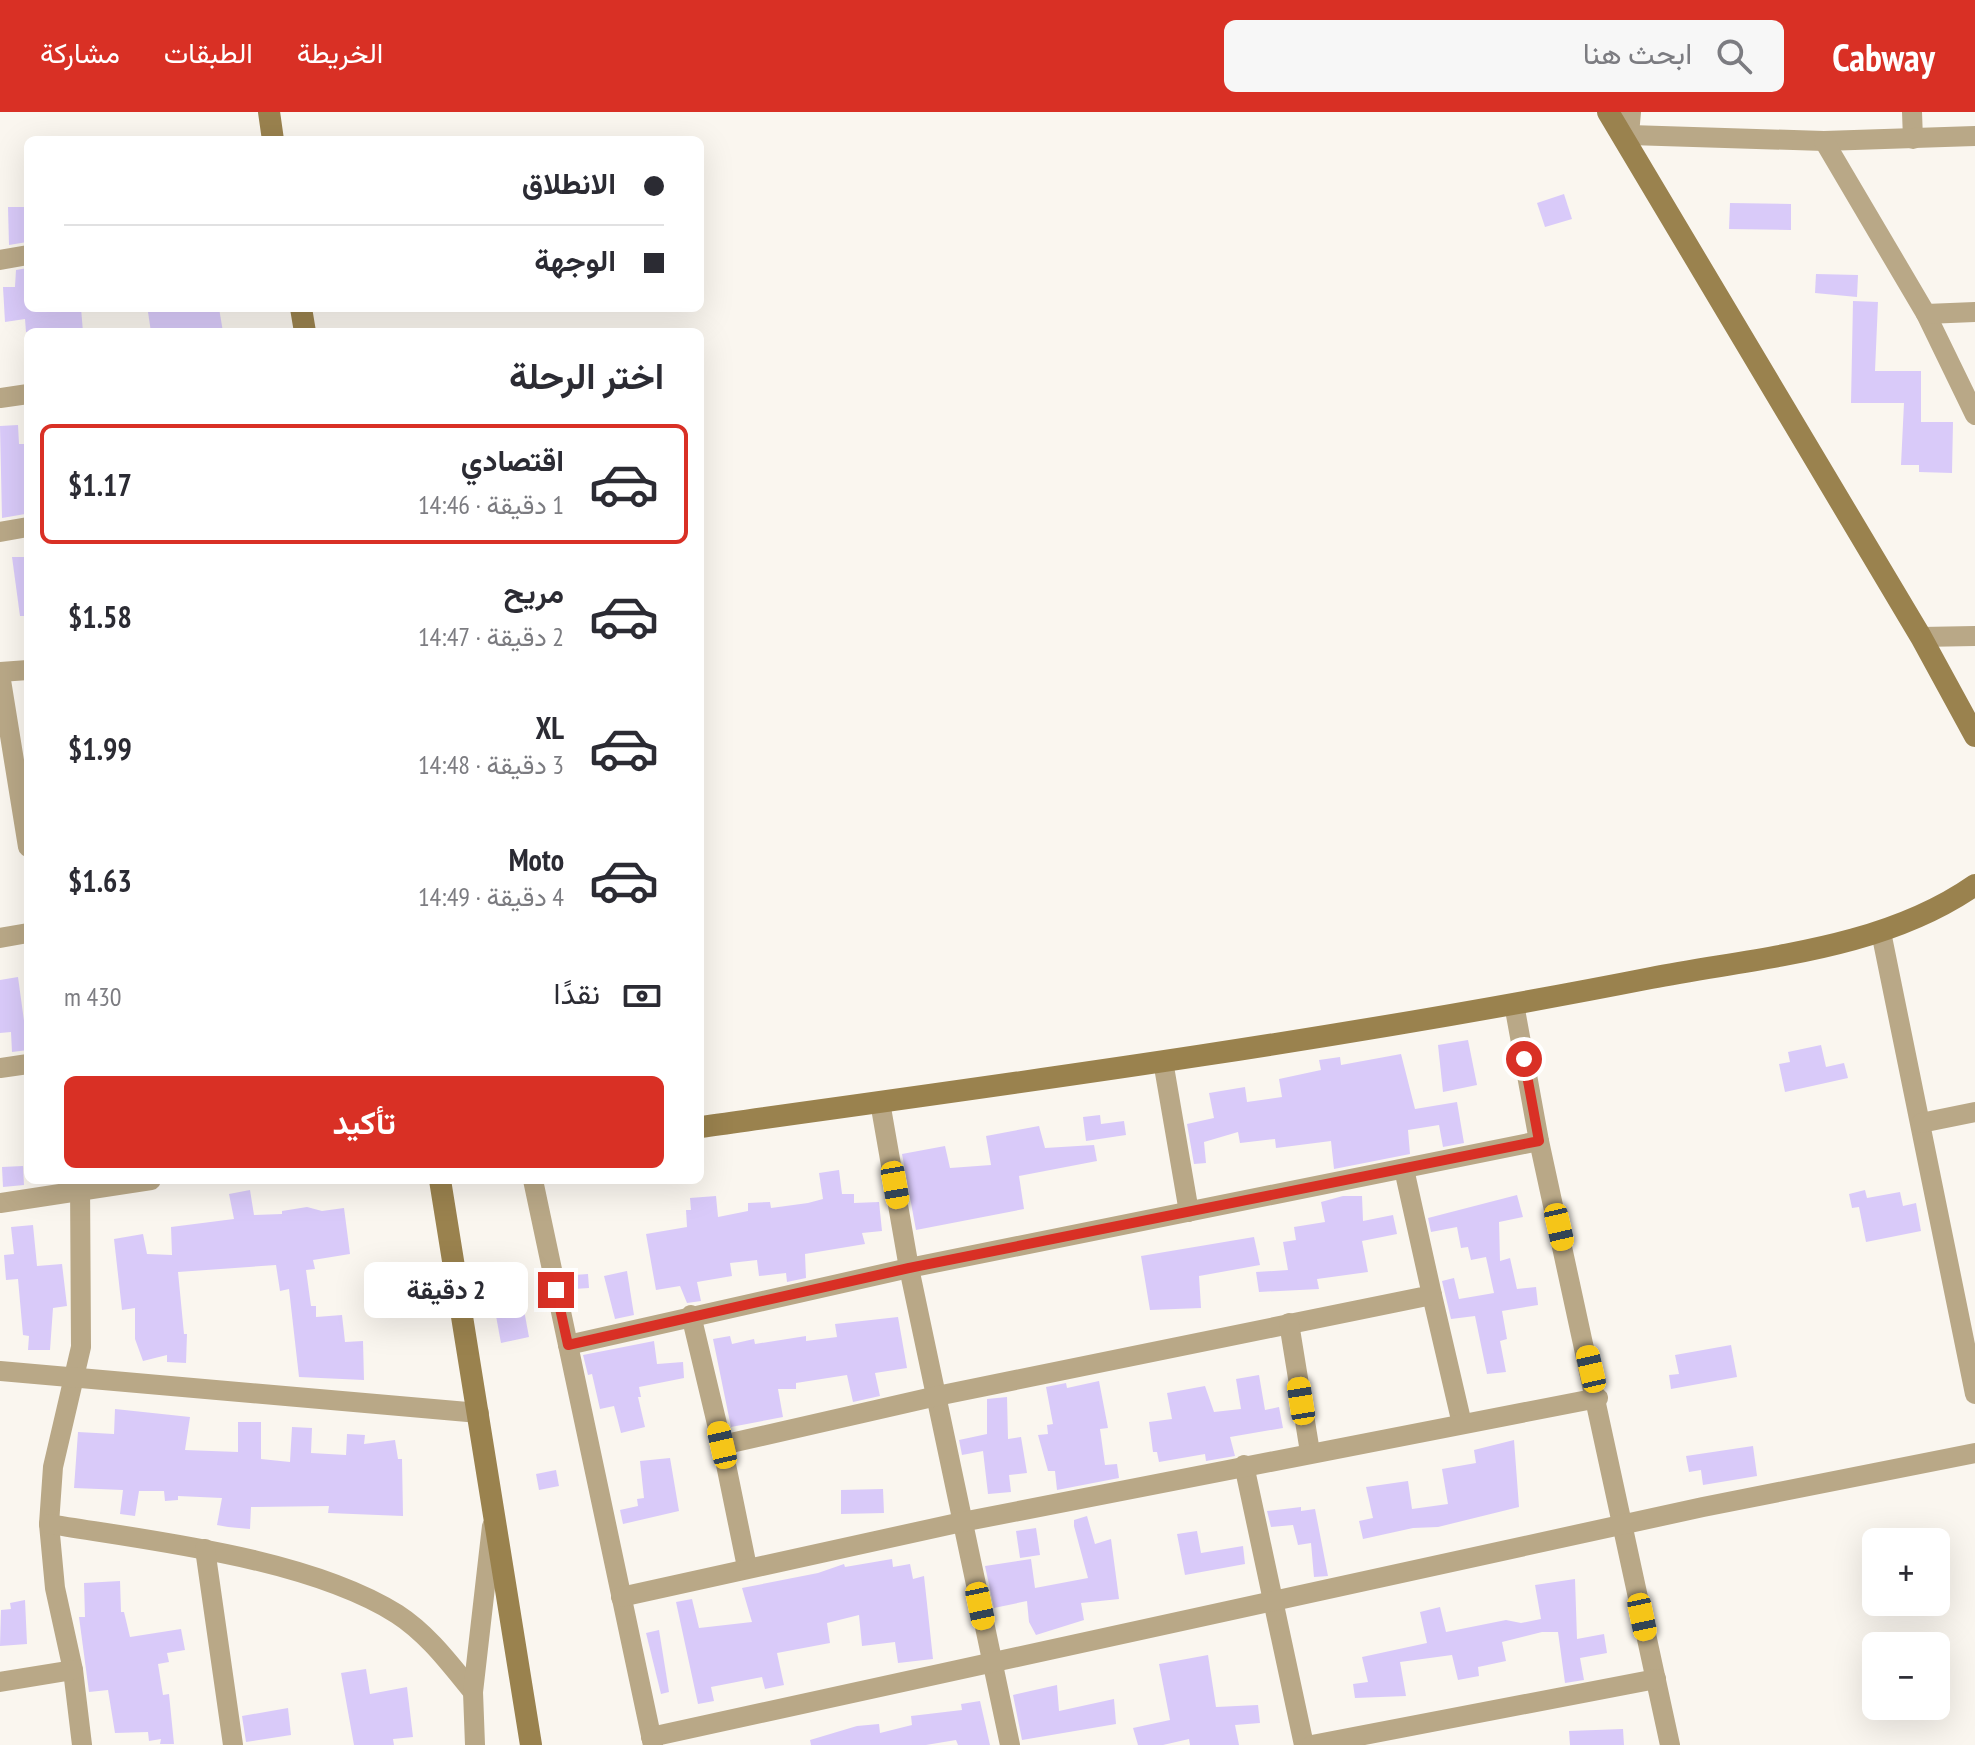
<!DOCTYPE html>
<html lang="ar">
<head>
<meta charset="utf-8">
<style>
  :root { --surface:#fff; --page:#f7f7f7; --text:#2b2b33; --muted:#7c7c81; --line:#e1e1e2; --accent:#d93025 }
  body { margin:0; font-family:"PT Sans Narrow",Vazirmatn,sans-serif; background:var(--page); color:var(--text); direction:rtl; height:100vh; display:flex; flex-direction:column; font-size:30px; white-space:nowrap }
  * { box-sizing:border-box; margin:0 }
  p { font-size:26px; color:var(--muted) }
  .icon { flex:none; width:44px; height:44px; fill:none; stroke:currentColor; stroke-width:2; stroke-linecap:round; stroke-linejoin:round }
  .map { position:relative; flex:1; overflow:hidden; direction:ltr }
  .details { position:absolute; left:24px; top:216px; width:680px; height:856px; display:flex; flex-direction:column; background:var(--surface); border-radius:12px; box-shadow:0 8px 32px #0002; direction:rtl }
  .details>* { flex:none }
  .hud { position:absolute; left:24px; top:24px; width:680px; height:176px; border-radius:12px; box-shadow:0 8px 32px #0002; direction:rtl; display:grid; align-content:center; height:176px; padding:0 40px; background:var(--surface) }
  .buttons { position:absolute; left:1862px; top:1416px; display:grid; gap:16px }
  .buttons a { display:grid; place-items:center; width:88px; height:88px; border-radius:12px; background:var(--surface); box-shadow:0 8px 32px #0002; font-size:40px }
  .end { position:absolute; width:36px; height:36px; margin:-18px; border:10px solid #d93025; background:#fff; box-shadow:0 0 0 4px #fff }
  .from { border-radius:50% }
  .bubble { position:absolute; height:56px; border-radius:12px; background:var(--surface); box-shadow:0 8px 32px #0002; font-size:26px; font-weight:700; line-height:56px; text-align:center; direction:rtl }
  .car { position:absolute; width:24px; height:48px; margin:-24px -12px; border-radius:10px; box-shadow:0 0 6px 2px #0007; background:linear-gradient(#f5c518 24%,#345 0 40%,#f5c518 0 76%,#345 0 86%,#f5c518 0) }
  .hud b { display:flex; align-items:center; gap:28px; height:76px; font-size:30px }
  .hud b+b { border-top:2px solid var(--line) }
  .hud i { width:20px; height:20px; background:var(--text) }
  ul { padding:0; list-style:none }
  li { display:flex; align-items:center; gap:24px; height:120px; margin:0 16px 12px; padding:0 24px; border:4px solid transparent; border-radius:12px }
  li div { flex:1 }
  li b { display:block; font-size:30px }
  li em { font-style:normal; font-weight:700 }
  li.active { border-color:var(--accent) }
  li>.icon { width:72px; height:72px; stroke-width:1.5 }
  h2 { padding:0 40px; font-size:36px; line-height:96px }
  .pay { display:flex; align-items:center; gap:20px; height:88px; padding:0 40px; font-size:30px }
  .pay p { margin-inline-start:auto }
  .action { display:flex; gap:16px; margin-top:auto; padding:16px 40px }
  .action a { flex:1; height:92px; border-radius:12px; background:var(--accent); color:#fff; font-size:32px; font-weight:700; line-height:92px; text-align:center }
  header { display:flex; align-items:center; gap:48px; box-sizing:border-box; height:112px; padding:0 40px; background:var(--accent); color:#fff }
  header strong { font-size:38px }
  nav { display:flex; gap:44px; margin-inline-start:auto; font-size:28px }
  .search { width:560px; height:72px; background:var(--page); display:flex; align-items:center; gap:20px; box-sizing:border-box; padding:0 28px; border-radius:12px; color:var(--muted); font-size:30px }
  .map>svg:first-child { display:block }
</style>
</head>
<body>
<header>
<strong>Cabway</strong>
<div class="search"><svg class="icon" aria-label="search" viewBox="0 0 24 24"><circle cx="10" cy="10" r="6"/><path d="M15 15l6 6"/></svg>ابحث هنا</div>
<nav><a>الخريطة</a><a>الطبقات</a><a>مشاركة</a></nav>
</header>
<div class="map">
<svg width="1975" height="1633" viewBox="0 0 1975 1633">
  <rect width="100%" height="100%" fill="#faf6ef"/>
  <g fill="#d9caf9">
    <path d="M1564 82 1572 107 1545 115 1537 91Z"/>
    <path d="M1730 91 1791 92V118L1729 117Z"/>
    <path d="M8 95H28L27 130 9 133Z"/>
    <path d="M28 156V196H81L83 220H26L25 207 5 210 3 175H15L16 158Z"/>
    <path d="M1816 162 1858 163 1857 185 1815 181Z"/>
    <path d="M1853 189 1878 190 1875 259H1921V310H1953L1952 361 1919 360V353H1901L1904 291H1851Z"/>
    <path d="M174 196H219L223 220H151L148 200Z"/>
    <path d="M18 313 19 332H27L25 402 2 406 0 314Z"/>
    <path d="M12 445H28V504H20Z"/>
    <path d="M18 865 28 938 12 940 11 920 0 921V868Z"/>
    <path d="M1468 928 1477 973 1443 980 1438 933Z"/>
    <path d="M1821 933 1826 955 1844 951 1848 966 1785 980 1779 952 1790 950 1788 940Z"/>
    <path d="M1401 942 1415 997 1457 990 1464 1031 1443 1035 1439 1013 1408 1018 1410 1042 1334 1057 1331 1029 1276 1036 1275 1027 1240 1031 1238 1020 1204 1030 1206 1051 1194 1052 1187 1012 1214 1006 1209 981 1245 975 1247 990 1282 985 1279 967 1321 958 1319 948 1340 945 1341 953Z"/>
    <path d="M1100 1003 1101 1012 1124 1009 1126 1023 1086 1029 1083 1005Z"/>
    <path d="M1039 1014 1045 1036 1094 1033 1097 1049 1019 1064 1024 1097 916 1118 902 1042 945 1034 950 1056 991 1053 986 1024Z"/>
    <path d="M23 1054 24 1073 3 1075 2 1055Z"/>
    <path d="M839 1058 842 1082H854V1091L879 1090 882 1119 862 1121 865 1132 805 1142 806 1166 787 1170 786 1161 759 1164 757 1148 730 1151 732 1164 697 1170 701 1189 687 1191 680 1174 656 1178 646 1122 687 1115 686 1098H691L690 1086 716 1084 718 1105 748 1099V1091L770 1090 771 1096 808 1091 823 1087 819 1061Z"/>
    <path d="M250 1078 254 1103 282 1102V1099L307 1095 322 1099 344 1096 350 1142 313 1148 315 1157 306 1158 311 1194H316V1205L342 1203 345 1230 363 1229 364 1268 299 1265 289 1177 280 1179 276 1153 178 1160 184 1222H187L186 1251 167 1250V1243L143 1249 135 1227V1196L122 1198 114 1127 143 1122 147 1142 172 1143 171 1115 234 1107 229 1082Z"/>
    <path d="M1865 1078 1867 1086 1900 1080 1903 1094 1916 1091 1921 1119 1866 1130 1859 1095 1852 1096 1849 1082Z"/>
    <path d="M1517 1083 1523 1105 1499 1110 1500 1149 1510 1146 1517 1177 1536 1175 1538 1193 1502 1199 1507 1227 1500 1229 1506 1260 1487 1262 1475 1204 1451 1207 1442 1169 1454 1166 1459 1187 1494 1181 1486 1145 1471 1148 1468 1135 1461 1136 1457 1115 1431 1120 1428 1106Z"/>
    <path d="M1343 1084H1362L1363 1109 1393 1103 1397 1122 1362 1129 1368 1160 1317 1167 1319 1177 1259 1180 1256 1160 1288 1158 1283 1130 1296 1128 1294 1115 1325 1110 1321 1090Z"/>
    <path d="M33 1113 37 1154 62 1152 67 1194 53 1196 50 1238H28L29 1224 23 1223 18 1167 6 1168 4 1143 14 1142 11 1115Z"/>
    <path d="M1254 1125 1260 1153 1199 1164 1201 1196 1150 1198 1141 1144Z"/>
    <path d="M627 1159 634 1203 615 1207 604 1164Z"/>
    <path d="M588 1162 589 1176 574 1177V1163Z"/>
    <path d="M524 1198 529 1225 501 1231 496 1204Z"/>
    <path d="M898 1205 907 1256 875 1261 880 1284 853 1290 847 1263 796 1271V1277H778L783 1305 731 1315 713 1227 730 1224 732 1232 754 1227 755 1232 806 1224V1229L837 1225 835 1212Z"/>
    <path d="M654 1229 657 1252 683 1250 684 1266 639 1275 641 1285H638L645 1315 621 1321 614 1294 600 1297 592 1262 588 1263 583 1243Z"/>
    <path d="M1731 1233 1737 1265 1671 1277 1669 1263 1679 1262 1675 1243Z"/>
    <path d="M1259 1263 1265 1298 1279 1295 1283 1316 1230 1325 1235 1344 1206 1349 1205 1342 1159 1350 1157 1340H1153L1149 1310 1172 1307 1167 1281 1205 1274 1214 1300 1241 1297 1236 1267Z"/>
    <path d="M1099 1269 1108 1316 1100 1317 1105 1353 1117 1352 1119 1366 1057 1378 1055 1359H1048L1038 1323 1048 1322 1047 1313 1053 1312 1046 1275 1066 1271 1067 1276Z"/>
    <path d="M1007 1285 1008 1327 1021 1325 1027 1361 1009 1363 1011 1380 988 1382 983 1339 962 1343 959 1328 987 1322V1287Z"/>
    <path d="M115 1297 190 1305 185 1338 238 1340V1310H261V1347L290 1350 292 1315 312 1316 311 1341 346 1343 347 1322 365 1323 364 1332 395 1328 398 1347H402L403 1404 328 1401 329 1394 251 1395 250 1417 228 1415 217 1413 222 1386 178 1384V1388L165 1389 164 1379H139L135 1404 120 1402 123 1378 74 1376 78 1320 114 1322Z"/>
    <path d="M1514 1328 1519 1395 1438 1415 1413 1416 1363 1427 1359 1409 1373 1406 1366 1375 1408 1369 1412 1397 1448 1392 1442 1357 1476 1351 1474 1338Z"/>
    <path d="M1753 1334 1757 1364 1703 1373 1701 1358 1689 1360 1686 1344Z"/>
    <path d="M670 1346 679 1399 623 1412 620 1398 638 1394 637 1387 644 1386 640 1349Z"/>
    <path d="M556 1358 559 1374 539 1378 536 1362Z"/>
    <path d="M883 1377 884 1401 841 1402V1378Z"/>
    <path d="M1301 1395V1399L1315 1397 1328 1464 1314 1465 1311 1431 1298 1433 1293 1413 1271 1415 1267 1399Z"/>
    <path d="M1087 1404 1095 1432 1111 1427 1119 1487 1081 1491 1084 1508 1036 1523 1029 1510 1027 1489 994 1496 985 1454 1031 1447 1035 1476 1088 1466 1074 1414V1408Z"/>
    <path d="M1036 1416 1040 1443 1020 1446 1016 1419Z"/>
    <path d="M1197 1419 1201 1441 1243 1434 1245 1452 1185 1463 1177 1422Z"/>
    <path d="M892 1447 893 1455 910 1452 913 1467 924 1464 933 1547 898 1551 895 1530 862 1534 859 1503 827 1511 830 1531 777 1541 784 1573 765 1577 762 1565 711 1575 714 1589 698 1592 676 1490 692 1487 699 1516 752 1510 742 1476 818 1461 844 1452 845 1455Z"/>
    <path d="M1575 1467 1577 1527 1604 1522 1607 1541 1580 1546 1584 1568 1565 1571 1558 1520H1542L1502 1530 1506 1549 1478 1555 1479 1564 1458 1568 1452 1543 1400 1550 1406 1584 1355 1586 1353 1572 1368 1570 1362 1545 1427 1531 1420 1500 1440 1495 1446 1520 1506 1508 1521 1511 1541 1507 1535 1473Z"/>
    <path d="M120 1469 121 1500H124L130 1525 181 1517 185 1538 167 1541 169 1550 158 1552 163 1583 169 1582 174 1632H160L161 1627 149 1629 148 1620 115 1621 108 1578 89 1580 79 1505H85L84 1471Z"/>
    <path d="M25 1488 27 1532 0 1534 1 1498 11 1497 10 1491Z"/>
    <path d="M659 1518 669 1580 661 1582 646 1521Z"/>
    <path d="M1208 1543 1216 1595 1258 1593 1260 1611 1235 1613 1239 1633H1190L1189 1627 1163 1633H1138L1133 1616 1170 1608 1159 1552Z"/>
    <path d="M366 1557 370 1582 407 1575 413 1625 393 1627 394 1633H354L341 1561Z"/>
    <path d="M1057 1573 1059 1599 1114 1587 1116 1612 1022 1628 1013 1583Z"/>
    <path d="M980 1589 990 1633H958L956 1628 926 1633H811L810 1628 857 1614 879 1612 880 1621 912 1613 911 1604 962 1598 961 1592Z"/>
    <path d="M288 1596 291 1623 246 1630 242 1604Z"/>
    <path d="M1623 1617 1624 1633H1570L1569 1619Z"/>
  </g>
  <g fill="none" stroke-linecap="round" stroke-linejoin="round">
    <g stroke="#b9a887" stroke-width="20">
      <path d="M1912 0 1913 27"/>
      <path d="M1630 23 1824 29 1975 24"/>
      <path d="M1824 29 1926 202 1975 303"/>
      <path d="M1628 33 1631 0"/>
      <path d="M0 148 28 143"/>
      <path d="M1926 202 1975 200"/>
      <path d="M0 286 28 282"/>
      <path d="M0 420 28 415"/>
      <path d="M1921 525 1975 524"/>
      <path d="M0 560 28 558"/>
      <path d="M0 562 28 735"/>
      <path d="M1881 820 1975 1282"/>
      <path d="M0 826 28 821"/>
      <path d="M1514 892 1539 1029 1670 1633"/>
      <path d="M1163 949 1189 1100"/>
      <path d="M0 956 28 952"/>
      <path d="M880 990 909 1156 1010 1633"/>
      <path d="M1921 1011 1975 1000"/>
      <path d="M80 1068 81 1235 53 1355 49 1412 55 1476 73 1558 82 1633"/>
      <path d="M533 1068 653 1633"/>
      <path d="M0 1091 151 1068"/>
      <path d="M1432 1183 1462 1312"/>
      <path d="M691 1203 722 1333 937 1284 1432 1183 1404 1057"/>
      <path d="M1289 1211 1310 1340"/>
      <path d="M568 1233 909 1156 1539 1029"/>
      <path d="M0 1259 479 1301"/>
      <path d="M722 1333 747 1455"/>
      <path d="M1244 1353 1304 1633"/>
      <path d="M49 1412C153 1429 308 1446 397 1502 428 1522 450 1552 473 1580"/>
      <path d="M205 1437 233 1633"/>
      <path d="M621 1485 962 1410 1598 1286"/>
      <path d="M0 1570 73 1558"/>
      <path d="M651 1625 1703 1395 1975 1341"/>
      <path d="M475 1633 473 1580 492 1414"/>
      <path d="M1312 1633 1656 1567"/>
    </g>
    <g stroke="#9a824e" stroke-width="22">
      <path d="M269 0 273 28"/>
      <path d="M1608 0 1921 525 1975 624"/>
      <path d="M301 196 305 220"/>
      <path d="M700 1015C1018 971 1336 928 1651 866 1759 845 1882 838 1975 773"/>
      <path d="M440 1068 531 1633"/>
    </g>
  </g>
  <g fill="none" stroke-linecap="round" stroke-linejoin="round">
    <path stroke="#d93025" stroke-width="10" d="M556 1178 568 1233 909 1156 1539 1029 1524 947"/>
  </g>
</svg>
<div class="buttons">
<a>+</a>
<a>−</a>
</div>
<i class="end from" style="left:1524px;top:947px"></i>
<i class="end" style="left:556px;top:1178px"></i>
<div class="bubble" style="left:364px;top:1150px;width:164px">2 دقيقة</div>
<i class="car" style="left:895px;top:1073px;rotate:170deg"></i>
<i class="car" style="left:1559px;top:1115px;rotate:167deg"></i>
<i class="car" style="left:1591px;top:1257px;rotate:347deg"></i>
<i class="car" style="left:1301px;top:1289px;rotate:351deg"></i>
<i class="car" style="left:722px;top:1333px;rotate:347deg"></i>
<i class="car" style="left:980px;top:1494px;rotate:168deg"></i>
<i class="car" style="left:1642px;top:1505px;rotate:168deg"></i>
<div class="hud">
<b><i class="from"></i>الانطلاق</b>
<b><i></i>الوجهة</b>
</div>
<section class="details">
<h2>اختر الرحلة</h2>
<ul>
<li class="active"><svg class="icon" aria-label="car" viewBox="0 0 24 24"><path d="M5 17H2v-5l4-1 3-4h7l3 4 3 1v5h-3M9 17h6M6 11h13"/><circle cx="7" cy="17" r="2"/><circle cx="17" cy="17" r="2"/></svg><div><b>اقتصادي</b><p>1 دقيقة · 14:46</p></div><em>$1.17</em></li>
<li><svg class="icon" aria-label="car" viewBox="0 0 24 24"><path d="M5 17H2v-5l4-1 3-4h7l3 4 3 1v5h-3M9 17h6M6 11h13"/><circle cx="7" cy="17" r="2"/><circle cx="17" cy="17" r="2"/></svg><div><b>مريح</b><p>2 دقيقة · 14:47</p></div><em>$1.58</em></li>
<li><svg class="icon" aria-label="car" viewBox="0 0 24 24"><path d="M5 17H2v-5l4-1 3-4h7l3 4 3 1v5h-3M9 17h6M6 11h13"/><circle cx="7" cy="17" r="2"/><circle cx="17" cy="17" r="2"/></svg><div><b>XL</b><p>3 دقيقة · 14:48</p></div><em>$1.99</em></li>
<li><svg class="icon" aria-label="car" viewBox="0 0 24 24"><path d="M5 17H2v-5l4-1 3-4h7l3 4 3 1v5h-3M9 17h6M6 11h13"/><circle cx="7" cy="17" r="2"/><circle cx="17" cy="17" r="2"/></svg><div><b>Moto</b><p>4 دقيقة · 14:49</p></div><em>$1.63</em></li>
</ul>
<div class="pay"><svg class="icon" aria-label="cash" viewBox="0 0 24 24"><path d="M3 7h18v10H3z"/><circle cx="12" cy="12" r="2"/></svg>نقدًا<p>430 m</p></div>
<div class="action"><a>تأكيد</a></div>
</section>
</div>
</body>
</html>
